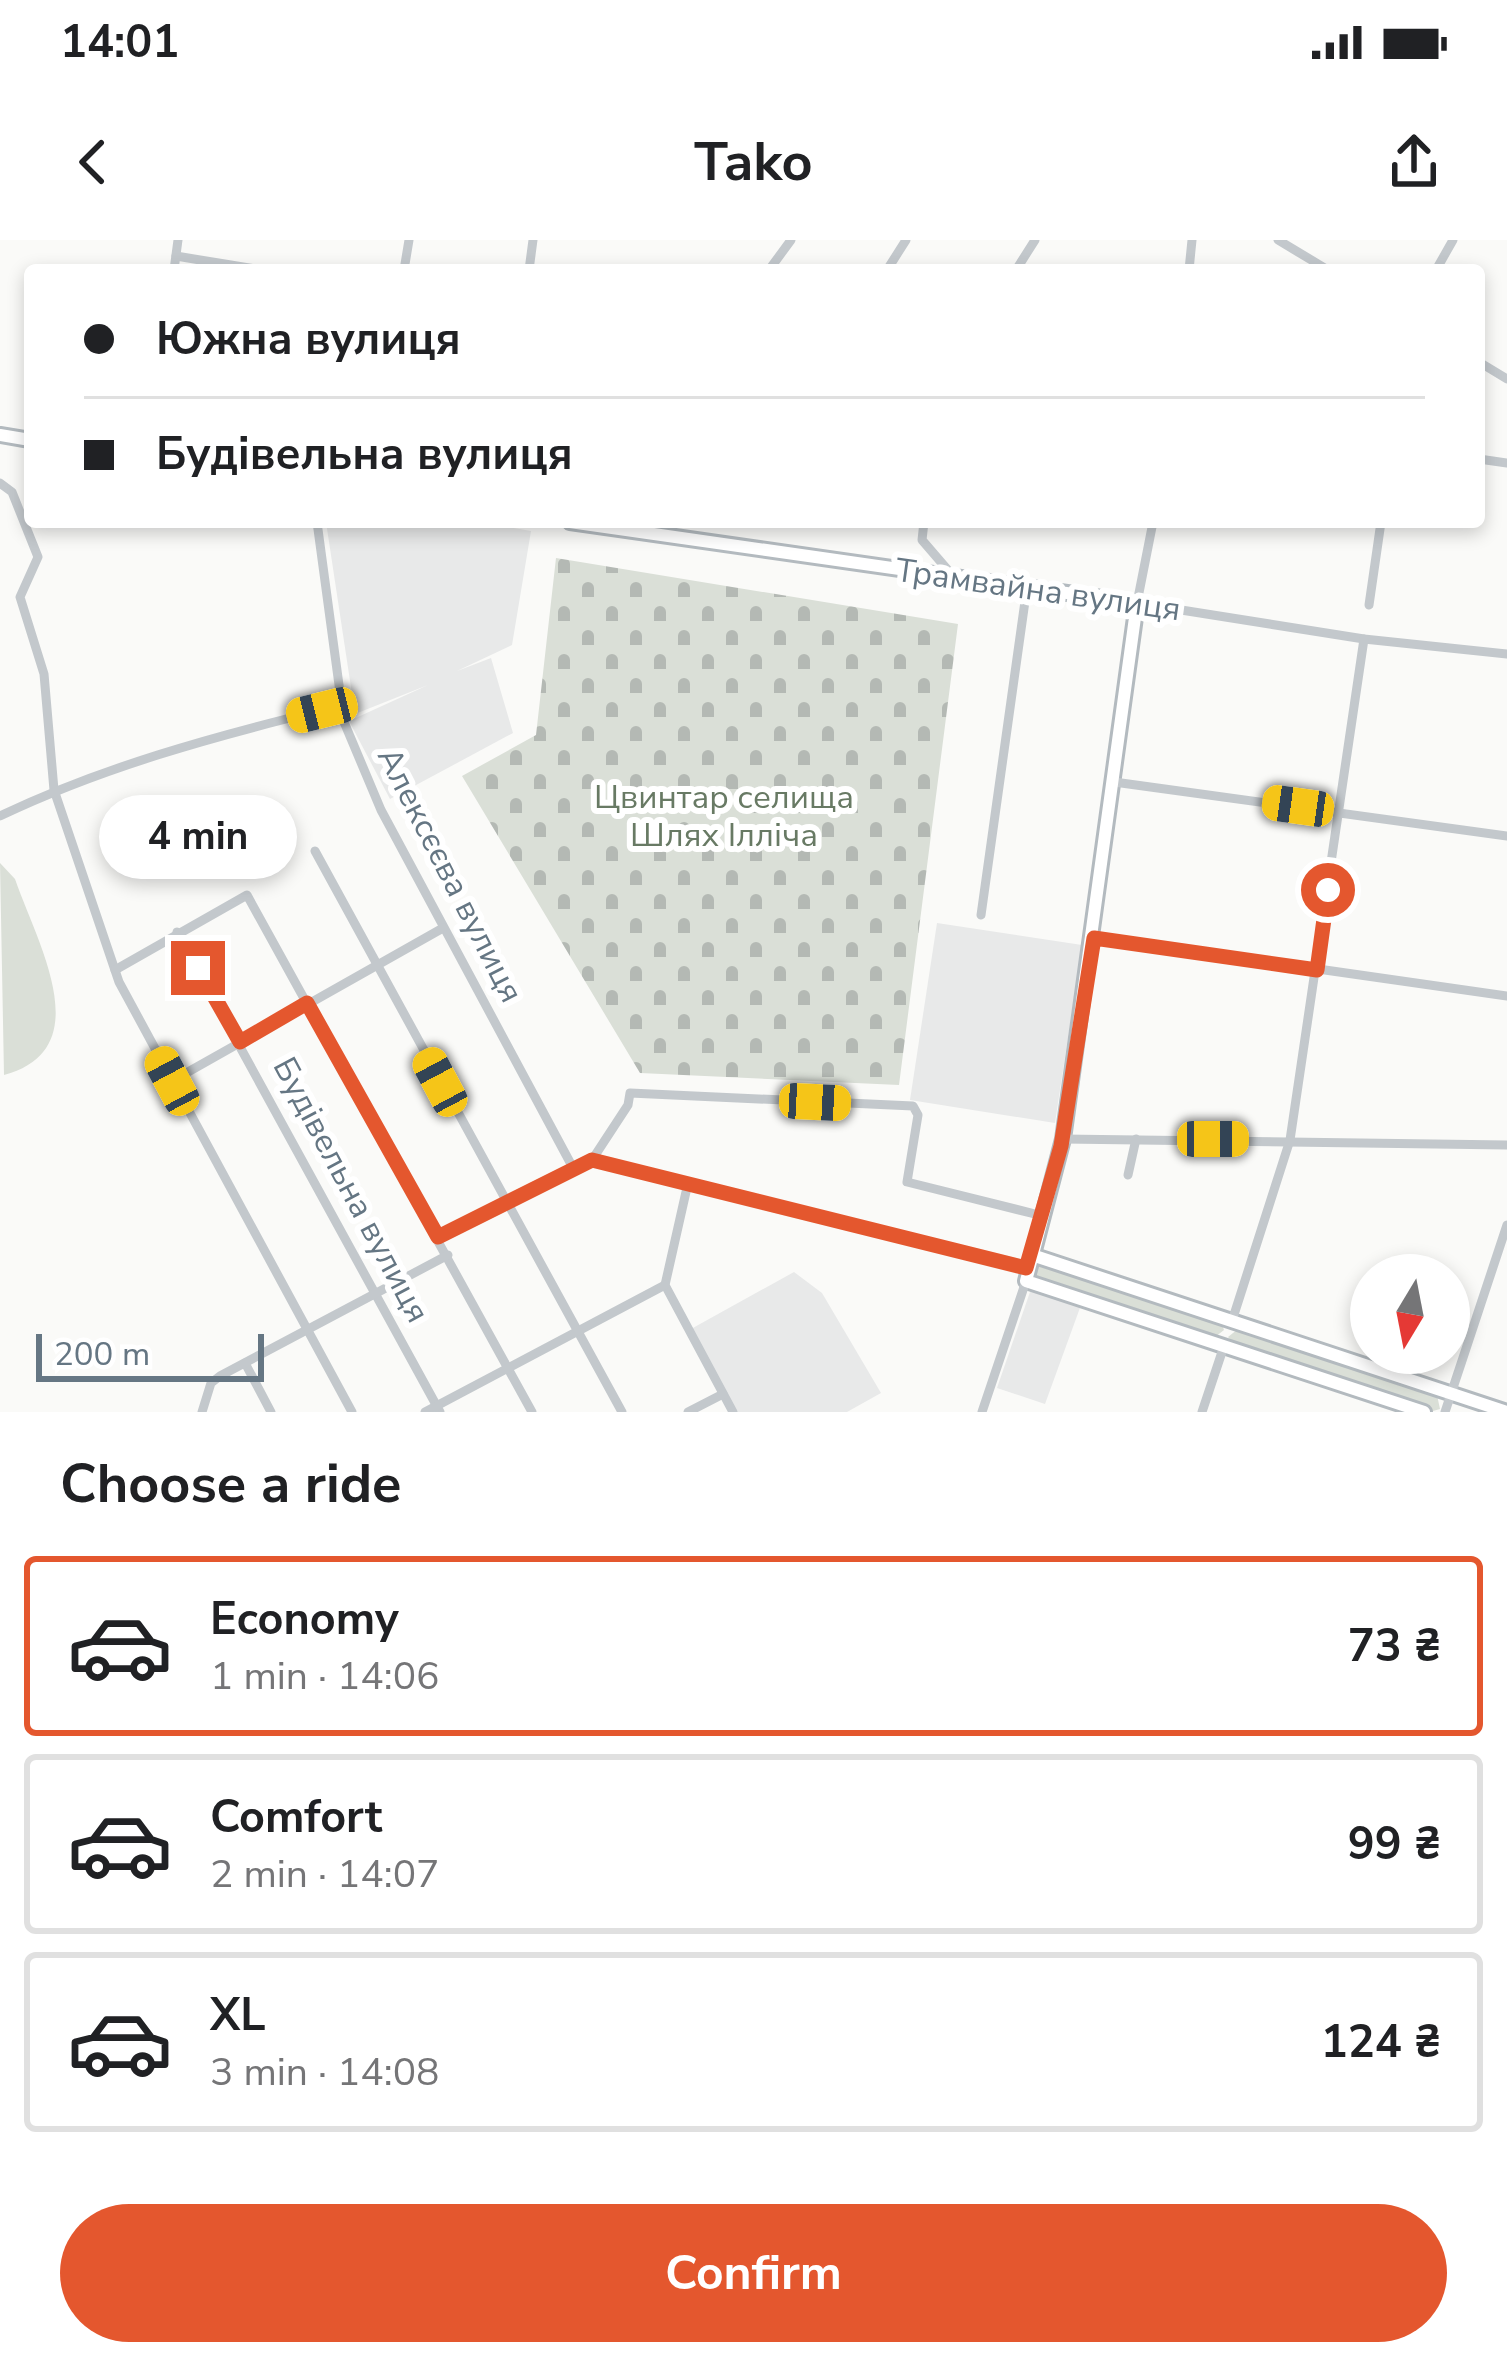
<!DOCTYPE html>
<html lang="en">
<head>
<meta charset="utf-8">
<style>
  :root { --surface:#fff; --page:#f6f6f6; --text:#202124; --muted:#757577; --line:#e0e0e0; --accent:#e4572e }
  body { margin:0; font-family:"Nunito Sans",sans-serif; background:var(--page); color:var(--text); height:100vh; display:flex; flex-direction:column; font-size:45px; white-space:nowrap }
  * { box-sizing:border-box; margin:0 }
  p { font-size:39px; color:var(--muted) }
  .icon { flex:none; width:66px; height:66px; fill:none; stroke:currentColor; stroke-width:2; stroke-linecap:round; stroke-linejoin:round }
  .map { position:relative; height:1172px; overflow:hidden }
  .sheet { display:flex; flex-direction:column; background:var(--surface); flex:1 }
  .sheet>* { flex:none }
  .guide { position:absolute; left:24px; top:24px; width:1461px; height:264px; border-radius:12px; box-shadow:0 6px 18px #0003; display:grid; align-content:center; height:264px; padding:0 60px; background:var(--surface) }
  .needle { width:78px; rotate:190deg }
  .buttons { position:absolute; left:1350px; top:1014px; display:grid; gap:24px }
  .buttons a { display:grid; place-items:center; width:120px; height:120px; border-radius:50%; background:var(--surface); box-shadow:0 6px 18px #0003; font-size:60px }
  .scale { position:absolute; left:36px; bottom:30px; width:228px; box-sizing:border-box; padding-left:12px; border:6px solid #657683; border-top:0; font-size:33px; line-height:42px; white-space:nowrap; color:#657683; -webkit-text-stroke:9px #fff; paint-order:stroke }
  .end { position:absolute; width:54px; height:54px; margin:-27px; border:15px solid #e4572e; background:#fff; box-shadow:0 0 0 6px #fff }
  .from { border-radius:50% }
  .bubble { position:absolute; height:84px; border-radius:42px; background:var(--surface); box-shadow:0 6px 18px #0003; font-size:39px; font-weight:700; line-height:84px; text-align:center }
  .car { position:absolute; width:36px; height:72px; margin:-36px -18px; border-radius:15px; box-shadow:0 0 9px 3px #0007; background:linear-gradient(#f5c518 24%,#345 0 40%,#f5c518 0 76%,#345 0 86%,#f5c518 0) }
  .guide b { display:flex; align-items:center; gap:42px; height:114px; font-size:45px }
  .guide b+b { border-top:3px solid var(--line) }
  .guide i { width:30px; height:30px; background:var(--text) }
  ul { padding:0; list-style:none }
  li { display:flex; align-items:center; gap:36px; height:180px; margin:0 24px 18px; padding:0 36px; border:6px solid var(--line); border-radius:12px }
  li div { flex:1 }
  li b { display:block; font-size:45px }
  li em { font-style:normal; font-weight:700 }
  li.active { border-color:var(--accent) }
  li>.icon { width:108px; height:108px; stroke-width:1.5 }
  h2 { padding:0 60px; font-size:54px; line-height:144px }
  .action { display:flex; gap:24px; margin-top:auto; padding:24px 60px }
  .action a { flex:1; height:138px; border-radius:72px; background:var(--accent); color:#fff; font-size:48px; font-weight:700; line-height:138px; text-align:center }
  .status { display:flex; justify-content:space-between; align-items:center; height:84px; padding:0 60px; background:var(--surface); direction:ltr }
  .status svg { height:33px; fill:currentColor }
  header { display:flex; justify-content:space-between; align-items:center; height:156px; padding:0 60px; background:var(--surface); font-size:54px; font-weight:700 }
  .map>svg:first-child { display:block }
</style>
</head>
<body>
<div class="status"><b>14:01</b><svg viewBox="0 0 49 12"><path d="M0 12V9h3v3zM5 12V6h3v6zM10 12V3h3v9zM15 12V0h3v12zM26 1h20v11H26zM47 4h2v5h-2z"/></svg></div>
<header><svg class="icon" aria-label="back" viewBox="0 0 24 24"><path d="M15 5l-7 7 7 7"/></svg>Tako<svg class="icon" aria-label="share" viewBox="0 0 24 24"><path d="M12 15V3M7 8l5-5 5 5M5 13v7h14v-7"/></svg></header>
<div class="map">
<svg width="1507" height="1172" viewBox="0 0 1507 1172">
  <defs>
    <pattern id="cemetery-stones" width="16" height="16" patternUnits="userSpaceOnUse" patternTransform="scale(3)"><rect width="16" height="16" fill="#dadfd7"/><path d="M2 7V4a2 2 0 0 1 4 0v3zM10 15v-3a2 2 0 0 1 4 0v3z" fill="#b4b9b4"/></pattern>
  </defs>
  <rect width="100%" height="100%" fill="#fafaf8"/>
  <g fill="#e8e9e9">
    <path d="M326 282H478L531 291 512 405 457 431 491 418 513 493 390 559 349 481 428 445 355 474Z"/>
    <path d="M937 683 1082 705 1055 883 910 860Z"/>
    <path d="M794 1032 822 1053 881 1153 847 1172H737L691 1089Z"/>
    <path d="M1031 1049 1081 1065 1045 1164 997 1148Z"/>
  </g>
  <g fill="#dadfd7">
    <path d="M0 623 15 639C37 703 100 809 4 835Z"/>
    <path d="M1036 1023 1221 1082 1224 1090 1215 1097 1033 1037Z"/>
    <path d="M1238 1089 1437 1155 1440 1169 1433 1171 1234 1104 1228 1097Z"/>
  </g>
  <path fill="url(#cemetery-stones)" d="M556 318 958 384 899 845 640 833 462 536 536 495Z"/>
  <g fill="none" stroke-linecap="round" stroke-linejoin="round">
    <defs>
      <g id="secondary">
        <path d="M0 195 30 200"/>
        <path d="M570 282 1137 363 1063 899 1026 1041 1424 1172"/>
        <path d="M1032 1015 1507 1172"/>
      </g>
    </defs>
    <use href="#secondary" stroke="#b3babf" stroke-width="18"/>
    <g stroke="#c3c8cc" stroke-width="9">
      <path d="M1278 0 1328 30"/>
      <path d="M176 16 261 30"/>
      <path d="M174 30 178 0"/>
      <path d="M404 30 409 0"/>
      <path d="M529 30 533 0"/>
      <path d="M769 30 791 0"/>
      <path d="M887 30 906 0"/>
      <path d="M1016 30 1035 0"/>
      <path d="M1189 30 1192 0"/>
      <path d="M1436 30 1453 0"/>
      <path d="M1479 122 1507 139"/>
      <path d="M1479 219 1507 223"/>
      <path d="M0 243 12 252 38 317 20 357 44 434 54 550 119 742 352 1172"/>
      <path d="M317 282 344 482 381 570 572 926"/>
      <path d="M924 282 922 300 953 336"/>
      <path d="M1153 282 1137 363 1364 399 1507 414"/>
      <path d="M1369 365 1381 282"/>
      <path d="M1114 542 1507 596"/>
      <path d="M0 576C103 527 212 497 322 470L343 472"/>
      <path d="M315 611 622 1172"/>
      <path d="M981 675 1027 347"/>
      <path d="M177 692 440 1172"/>
      <path d="M1094 697 1507 756"/>
      <path d="M115 730 247 655 532 1172"/>
      <path d="M172 841 443 688"/>
      <path d="M1063 899 1507 905"/>
      <path d="M592 920 628 865 630 853 913 866 918 875 907 942 1043 976"/>
      <path d="M1128 935 1136 899"/>
      <path d="M688 943 665 1045 733 1172"/>
      <path d="M438 997 592 920 1026 1028"/>
      <path d="M1232 1081 1290 900 1364 399"/>
      <path d="M245 1123 271 1172"/>
      <path d="M202 1172 211 1143 220 1136 448 1015"/>
      <path d="M425 1172 665 1045"/>
      <path d="M688 1172 723 1154"/>
      <path d="M982 1172 1026 1041"/>
      <path d="M1202 1172 1224 1106"/>
      <path d="M1445 1172 1507 985"/>
    </g>
    <use href="#secondary" stroke="#fff" stroke-width="12"/>
  </g>
  <g fill="none" stroke-linecap="round" stroke-linejoin="round">
    <path stroke="#e4572e" stroke-width="15" d="M198 728 240 802 307 763 438 997 592 920 1026 1028 1061 906 1094 698 1317 730 1328 650"/>
  </g>
  <g text-anchor="middle" dominant-baseline="central" stroke-width="12" stroke-linejoin="round" paint-order="stroke">
    <g font-size="33" fill="#657683" stroke="#fff">
      <text transform="translate(1038 350) rotate(8)">Трамвайна вулиця</text>
      <text transform="translate(450 635) rotate(63)">Алексєєва вулиця</text>
      <text transform="translate(351 950) rotate(62)">Будівельна вулиця</text>
    </g>
    <g font-size="33" fill="#687a64" stroke="#fff">
      <text x="724" y="557">Цвинтар селища<tspan x="724" dy="38">Шлях Ілліча</tspan></text>
    </g>
  </g>
</svg>
<div class="buttons">
<a><svg class="needle" viewBox="-14 -14 28 28"><path d="M0-13l5 13h-10z" fill="#e53935"/><path d="M0 13l5-13h-10z" fill="#757577"/></svg></a>
</div>
<div class="scale">200 m</div>
<i class="end from" style="left:1328px;top:650px"></i>
<i class="end" style="left:198px;top:728px"></i>
<div class="bubble" style="left:99px;top:555px;width:198px">4 min</div>
<i class="car" style="left:322px;top:470px;rotate:256deg"></i>
<i class="car" style="left:1298px;top:566px;rotate:278deg"></i>
<i class="car" style="left:172px;top:841px;rotate:332deg"></i>
<i class="car" style="left:440px;top:842px;rotate:332deg"></i>
<i class="car" style="left:815px;top:862px;rotate:93deg"></i>
<i class="car" style="left:1213px;top:899px;rotate:90deg"></i>
<div class="guide">
<b><i class="from"></i>Южна вулиця</b>
<b><i></i>Будівельна вулиця</b>
</div>
</div>
<section class="sheet">
<h2>Choose a ride</h2>
<ul>
<li class="active"><svg class="icon" aria-label="car" viewBox="0 0 24 24"><path d="M5 17H2v-5l4-1 3-4h7l3 4 3 1v5h-3M9 17h6M6 11h13"/><circle cx="7" cy="17" r="2"/><circle cx="17" cy="17" r="2"/></svg><div><b>Economy</b><p>1 min · 14:06</p></div><em>73 ₴</em></li>
<li><svg class="icon" aria-label="car" viewBox="0 0 24 24"><path d="M5 17H2v-5l4-1 3-4h7l3 4 3 1v5h-3M9 17h6M6 11h13"/><circle cx="7" cy="17" r="2"/><circle cx="17" cy="17" r="2"/></svg><div><b>Comfort</b><p>2 min · 14:07</p></div><em>99 ₴</em></li>
<li><svg class="icon" aria-label="car" viewBox="0 0 24 24"><path d="M5 17H2v-5l4-1 3-4h7l3 4 3 1v5h-3M9 17h6M6 11h13"/><circle cx="7" cy="17" r="2"/><circle cx="17" cy="17" r="2"/></svg><div><b>XL</b><p>3 min · 14:08</p></div><em>124 ₴</em></li>
</ul>
<div class="action"><a>Confirm</a></div>
</section>
</body>
</html>
